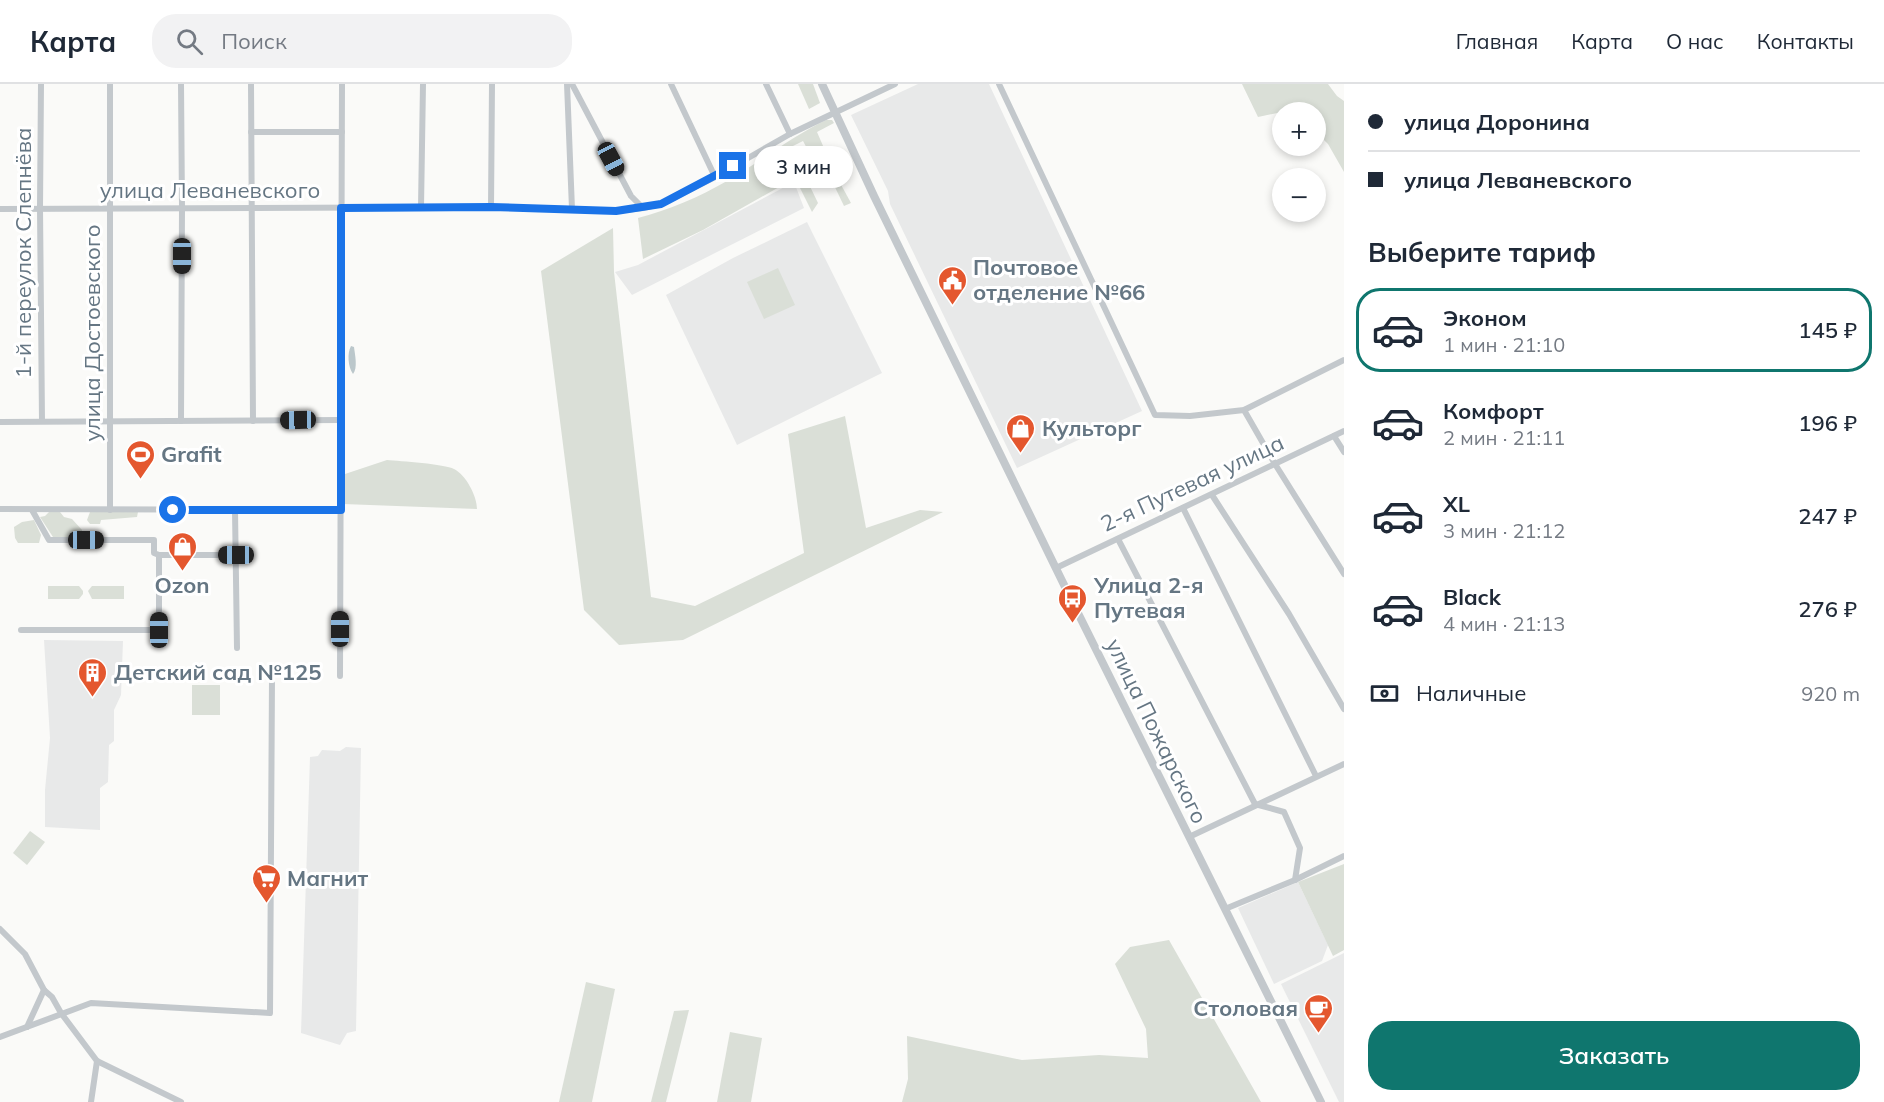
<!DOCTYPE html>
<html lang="ru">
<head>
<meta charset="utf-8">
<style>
  :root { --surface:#fff; --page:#f2f2f3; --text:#1f2937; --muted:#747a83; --line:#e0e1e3; --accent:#0f766e }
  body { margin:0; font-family:Mulish,sans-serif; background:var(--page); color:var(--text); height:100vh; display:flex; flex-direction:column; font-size:22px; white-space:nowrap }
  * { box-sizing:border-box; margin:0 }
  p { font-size:20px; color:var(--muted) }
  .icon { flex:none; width:33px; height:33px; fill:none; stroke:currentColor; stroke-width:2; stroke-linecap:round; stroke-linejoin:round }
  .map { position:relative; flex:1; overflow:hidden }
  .drawer { display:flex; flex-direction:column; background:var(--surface); width:540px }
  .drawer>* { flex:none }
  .hud { display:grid; align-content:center; height:132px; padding:0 24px; background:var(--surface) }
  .buttons { position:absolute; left:1272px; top:18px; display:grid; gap:12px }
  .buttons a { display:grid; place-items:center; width:54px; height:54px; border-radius:50%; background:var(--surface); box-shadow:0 3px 9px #0003; font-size:30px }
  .end { position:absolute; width:27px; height:27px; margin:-14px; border:8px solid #1a73e8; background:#fff; box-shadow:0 0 0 3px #fff }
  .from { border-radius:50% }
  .bubble { position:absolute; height:42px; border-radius:21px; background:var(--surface); box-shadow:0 3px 9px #0003; font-size:20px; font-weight:600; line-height:42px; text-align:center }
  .car { position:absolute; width:18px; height:36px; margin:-18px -9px; border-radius:8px; box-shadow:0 0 4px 2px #0007; background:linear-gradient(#222 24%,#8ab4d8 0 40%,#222 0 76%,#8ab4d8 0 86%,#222 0) }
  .hud b { display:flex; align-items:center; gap:21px; height:57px; font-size:22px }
  .hud b+b { border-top:2px solid var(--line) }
  .hud i { width:15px; height:15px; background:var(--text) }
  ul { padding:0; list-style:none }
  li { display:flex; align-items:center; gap:18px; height:84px; margin:0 12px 9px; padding:0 12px; border:3px solid transparent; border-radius:24px }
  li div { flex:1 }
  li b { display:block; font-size:22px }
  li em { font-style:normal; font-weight:600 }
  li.on { border-color:var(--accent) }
  li>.icon { width:54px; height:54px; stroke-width:1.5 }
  h2 { padding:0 24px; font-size:27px; line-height:72px }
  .pay { display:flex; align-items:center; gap:15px; height:66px; padding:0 24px; font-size:22px }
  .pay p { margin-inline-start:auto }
  .action { display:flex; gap:12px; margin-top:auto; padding:12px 24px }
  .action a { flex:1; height:69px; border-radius:24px; background:var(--accent); color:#fff; font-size:24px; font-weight:600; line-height:69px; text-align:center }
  header { display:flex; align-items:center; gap:36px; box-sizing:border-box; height:84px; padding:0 30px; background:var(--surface); border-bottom:2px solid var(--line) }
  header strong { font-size:28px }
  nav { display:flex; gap:33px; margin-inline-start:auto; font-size:21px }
  .search { width:420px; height:54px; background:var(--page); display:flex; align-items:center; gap:15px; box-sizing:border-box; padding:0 21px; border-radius:24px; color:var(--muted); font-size:22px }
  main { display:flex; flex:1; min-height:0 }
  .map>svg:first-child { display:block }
</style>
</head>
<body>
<header>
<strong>Карта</strong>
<div class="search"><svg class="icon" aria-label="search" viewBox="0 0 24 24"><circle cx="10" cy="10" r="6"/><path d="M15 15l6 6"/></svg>Поиск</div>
<nav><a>Главная</a><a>Карта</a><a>О нас</a><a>Контакты</a></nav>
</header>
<main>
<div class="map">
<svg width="1344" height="1018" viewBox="0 0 1344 1018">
  <rect width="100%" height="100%" fill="#fafaf8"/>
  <g fill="#e8e9e9">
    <path d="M918 0H989L1142 327 1017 384 890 120 888 107 851 31Z"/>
    <path d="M794 98 804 124 632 211 615 188 638 181Z"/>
    <path d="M807 138 882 289 737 361 666 211 733 174Z"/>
    <path d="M44 556 123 557 121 611 114 626V657L109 661 108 698 100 704V746L45 743V706L50 654Z"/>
    <path d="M346 663 361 664 356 947 347 949 340 961 301 949 310 673 318 672 322 666 340 667Z"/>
    <path d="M1298 798 1328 861 1322 877 1274 900 1238 824Z"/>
    <path d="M1344 869V1018H1339L1281 900Z"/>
  </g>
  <g fill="#dadfd7">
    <path d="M798 0H813L820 19 809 25Z"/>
    <path d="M1242 0H1328L1337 12 1344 17V88L1328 60 1316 48V28H1282L1258 33Z"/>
    <path d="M826 36H832L834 39 817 48 827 71 810 70 803 57 791 63 818 119 812 128 795 94 703 146 643 175 638 134C669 126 699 113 727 97 761 77 791 53 826 36Z"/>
    <path d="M833 86 851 119 844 122 831 95Z"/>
    <path d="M613 144 614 188 651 513 695 522 804 469 788 350 845 332 866 444 920 426 943 428 683 556 619 561 584 526 541 187Z"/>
    <path d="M778 184 795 221 764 235 747 198Z"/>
    <path d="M387 376C400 377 445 380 454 385 466 391 477 412 477 425L343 420 345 390Z"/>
    <path d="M49 428H60L64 433 72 435 82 446V451L64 454 53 453 40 433 45 432Z"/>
    <path d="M90 428H138L137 433 101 436 100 440H90L87 436Z"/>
    <path d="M34 436 41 451 39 459H18L15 454 14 443 22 438Z"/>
    <path d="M48 502H79L83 507V510L79 515H48Z"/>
    <path d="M92 502H124V515H92L88 507Z"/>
    <rect x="192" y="601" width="28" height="30"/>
    <path d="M30 747 45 758 27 781 13 769Z"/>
    <path d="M1344 780V866L1333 872 1298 798Z"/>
    <path d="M1169 856 1261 1018H902L908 995 907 952 1022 976 1099 971 1148 974 1146 945 1115 880 1130 863Z"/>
    <path d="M586 898 615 905 592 1018H559Z"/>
    <path d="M689 926 666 1018H651L674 927Z"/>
    <path d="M730 948 762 954 751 1018H717Z"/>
  </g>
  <path fill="#bbc7cb" d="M351 262 354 263C355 271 358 284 353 290 348 283 347 269 351 262Z"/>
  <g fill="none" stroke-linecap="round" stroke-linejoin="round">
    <g stroke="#c3c8cc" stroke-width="6">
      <path d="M41 0 40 124 42 337"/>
      <path d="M110 0V426"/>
      <path d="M181 0 182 124 181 337"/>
      <path d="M251 0 253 337"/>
      <path d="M567 0 572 125"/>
      <path d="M572 0 631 112 643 124"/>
      <path d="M671 0 715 93"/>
      <path d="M766 0 790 50"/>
      <path d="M999 0 1155 331 1190 332 1244 326 1344 276"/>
      <path d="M251 48H342"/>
      <path d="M421 123 423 0"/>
      <path d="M491 123 492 0"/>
      <path d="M0 125 491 123 616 127 643 124 661 120 715 93 790 50 895 0"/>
      <path d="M1244 326 1275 380 1344 490"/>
      <path d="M0 338 342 336"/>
      <path d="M1334 352 1344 368"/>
      <path d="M1212 411 1289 530 1344 625"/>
      <path d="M1183 424 1316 692"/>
      <path d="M0 425 341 426"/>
      <path d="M32 426 49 456H154V469L159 471"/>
      <path d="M235 426 237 564"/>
      <path d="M1118 455 1255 720 1284 728 1300 764 1295 796"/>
      <path d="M1056 484 1344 347"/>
      <path d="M21 546H159V471H236"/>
      <path d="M340 592 342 0"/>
      <path d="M1189 753 1344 680"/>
      <path d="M1225 825 1295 796 1344 772"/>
      <path d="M0 845 25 870 44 906 52 913 61 929 97 977 181 1018"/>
      <path d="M27 943 44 906"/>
      <path d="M0 953 91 919 270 929 272 594"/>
      <path d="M91 1018 97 977"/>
    </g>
    <path stroke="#c3c8cc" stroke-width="8" d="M822 0 874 112 1068 509 1321 1018"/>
  </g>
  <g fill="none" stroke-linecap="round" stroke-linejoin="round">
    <path stroke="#1a73e8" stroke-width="8" d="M173 426H341V124L491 123 616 127 661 120 733 82"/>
  </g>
  <defs>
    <symbol id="civic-pin" viewBox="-11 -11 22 30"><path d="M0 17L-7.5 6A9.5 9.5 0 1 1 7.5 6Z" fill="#e4572e" stroke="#fff"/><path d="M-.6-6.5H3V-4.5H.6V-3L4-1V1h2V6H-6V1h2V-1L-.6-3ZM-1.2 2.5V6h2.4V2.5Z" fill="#fff"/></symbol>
    <symbol id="shop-pin" viewBox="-11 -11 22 30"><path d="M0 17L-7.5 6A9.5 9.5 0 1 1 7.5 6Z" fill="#e4572e" stroke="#fff"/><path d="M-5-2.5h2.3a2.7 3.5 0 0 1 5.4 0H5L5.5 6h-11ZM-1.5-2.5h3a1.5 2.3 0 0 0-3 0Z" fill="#fff"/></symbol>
    <symbol id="stadium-pin" viewBox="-11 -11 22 30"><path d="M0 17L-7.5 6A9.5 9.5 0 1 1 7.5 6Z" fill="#e4572e" stroke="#fff"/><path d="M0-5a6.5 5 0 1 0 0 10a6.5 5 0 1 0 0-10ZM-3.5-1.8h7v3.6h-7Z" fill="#fff"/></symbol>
    <symbol id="bus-pin" viewBox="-11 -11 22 30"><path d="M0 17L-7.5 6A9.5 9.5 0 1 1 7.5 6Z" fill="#e4572e" stroke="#fff"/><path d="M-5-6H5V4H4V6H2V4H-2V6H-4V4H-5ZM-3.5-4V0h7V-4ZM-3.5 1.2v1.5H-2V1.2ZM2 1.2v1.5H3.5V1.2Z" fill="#fff"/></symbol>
    <symbol id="building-pin" viewBox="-11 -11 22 30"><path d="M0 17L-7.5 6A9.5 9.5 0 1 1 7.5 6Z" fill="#e4572e" stroke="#fff"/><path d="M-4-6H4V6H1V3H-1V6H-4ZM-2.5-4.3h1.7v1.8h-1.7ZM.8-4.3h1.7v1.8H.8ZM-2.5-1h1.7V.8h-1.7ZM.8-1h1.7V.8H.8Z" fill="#fff"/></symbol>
    <symbol id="supermarket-pin" viewBox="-11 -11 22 30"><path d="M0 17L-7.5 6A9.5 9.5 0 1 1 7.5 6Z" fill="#e4572e" stroke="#fff"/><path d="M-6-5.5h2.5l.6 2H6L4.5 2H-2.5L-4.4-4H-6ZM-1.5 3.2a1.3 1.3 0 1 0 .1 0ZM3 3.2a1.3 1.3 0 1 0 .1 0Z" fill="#fff"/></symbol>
    <symbol id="cafe-pin" viewBox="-11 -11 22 30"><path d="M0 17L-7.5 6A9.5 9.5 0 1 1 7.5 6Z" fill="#e4572e" stroke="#fff"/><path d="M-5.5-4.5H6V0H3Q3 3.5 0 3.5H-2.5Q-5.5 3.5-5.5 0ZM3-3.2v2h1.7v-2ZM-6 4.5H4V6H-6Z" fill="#fff"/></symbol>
  </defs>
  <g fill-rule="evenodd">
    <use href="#civic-pin" x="936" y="180" width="33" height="45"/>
    <use href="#shop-pin" x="1004" y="328" width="33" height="45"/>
    <use href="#stadium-pin" x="124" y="354" width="33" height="45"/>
    <use href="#shop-pin" x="166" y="446" width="33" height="45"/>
    <use href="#bus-pin" x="1056" y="498" width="33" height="45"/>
    <use href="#building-pin" x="76" y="572" width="33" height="45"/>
    <use href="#supermarket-pin" x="250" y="778" width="33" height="45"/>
    <use href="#cafe-pin" x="1302" y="908" width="33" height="45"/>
  </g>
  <g text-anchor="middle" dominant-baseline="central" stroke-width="6" stroke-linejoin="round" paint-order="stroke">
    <g font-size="22" fill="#657683" stroke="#fff">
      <text x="210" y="106">улица Леваневского</text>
      <text transform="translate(23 169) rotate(-90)">1-й переулок Слепнёва</text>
      <text transform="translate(92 249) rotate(-90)">улица Достоевского</text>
      <text transform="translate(1192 399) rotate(-25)">2-я Путевая улица</text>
      <text transform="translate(1157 647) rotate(64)">улица Пожарского</text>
    </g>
    <g font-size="22" font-weight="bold" fill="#657683" stroke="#fff" text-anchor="start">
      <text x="973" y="183">Почтовое<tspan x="973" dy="25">отделение №66</tspan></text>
      <text x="1042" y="344">Культорг</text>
      <text x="161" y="370">Grafit</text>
      <text x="182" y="501" text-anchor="middle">Ozon</text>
      <text x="1094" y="501">Улица 2-я<tspan x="1094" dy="25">Путевая</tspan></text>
      <text x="114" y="588">Детский сад №125</text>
      <text x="287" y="794">Магнит</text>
      <text x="1298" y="924" text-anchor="end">Столовая</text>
    </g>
  </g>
</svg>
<div class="buttons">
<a>+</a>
<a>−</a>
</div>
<i class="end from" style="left:173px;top:426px"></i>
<i class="end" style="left:733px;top:82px"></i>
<div class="bubble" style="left:754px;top:62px;width:99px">3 мин</div>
<i class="car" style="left:611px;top:75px;rotate:152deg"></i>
<i class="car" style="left:182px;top:172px;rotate:180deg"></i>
<i class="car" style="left:298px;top:336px;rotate:269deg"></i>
<i class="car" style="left:86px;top:456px;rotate:90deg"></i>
<i class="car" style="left:236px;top:471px;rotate:270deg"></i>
<i class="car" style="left:340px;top:545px;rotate:0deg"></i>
<i class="car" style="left:159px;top:546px;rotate:0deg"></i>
</div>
<section class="drawer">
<div class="hud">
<b><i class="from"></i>улица Доронина</b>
<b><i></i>улица Леваневского</b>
</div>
<h2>Выберите тариф</h2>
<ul>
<li class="on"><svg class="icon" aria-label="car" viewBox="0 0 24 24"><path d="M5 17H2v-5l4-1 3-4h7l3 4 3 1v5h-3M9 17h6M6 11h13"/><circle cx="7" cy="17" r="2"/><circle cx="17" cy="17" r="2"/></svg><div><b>Эконом</b><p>1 мин · 21:10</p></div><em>145 ₽</em></li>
<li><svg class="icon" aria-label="car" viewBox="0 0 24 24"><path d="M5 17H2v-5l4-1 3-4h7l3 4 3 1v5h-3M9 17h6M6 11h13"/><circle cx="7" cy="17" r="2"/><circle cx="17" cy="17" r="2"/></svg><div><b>Комфорт</b><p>2 мин · 21:11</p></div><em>196 ₽</em></li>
<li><svg class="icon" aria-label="car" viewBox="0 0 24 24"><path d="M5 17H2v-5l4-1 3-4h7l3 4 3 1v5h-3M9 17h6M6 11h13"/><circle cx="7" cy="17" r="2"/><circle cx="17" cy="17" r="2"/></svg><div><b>XL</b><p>3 мин · 21:12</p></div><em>247 ₽</em></li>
<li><svg class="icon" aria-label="car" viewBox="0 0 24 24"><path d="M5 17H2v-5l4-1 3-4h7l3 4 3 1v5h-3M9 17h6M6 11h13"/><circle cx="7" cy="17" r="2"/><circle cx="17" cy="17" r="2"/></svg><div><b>Black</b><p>4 мин · 21:13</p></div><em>276 ₽</em></li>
</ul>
<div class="pay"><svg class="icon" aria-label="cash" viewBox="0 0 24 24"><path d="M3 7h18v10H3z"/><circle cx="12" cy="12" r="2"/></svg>Наличные<p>920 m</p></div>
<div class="action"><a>Заказать</a></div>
</section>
</main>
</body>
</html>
